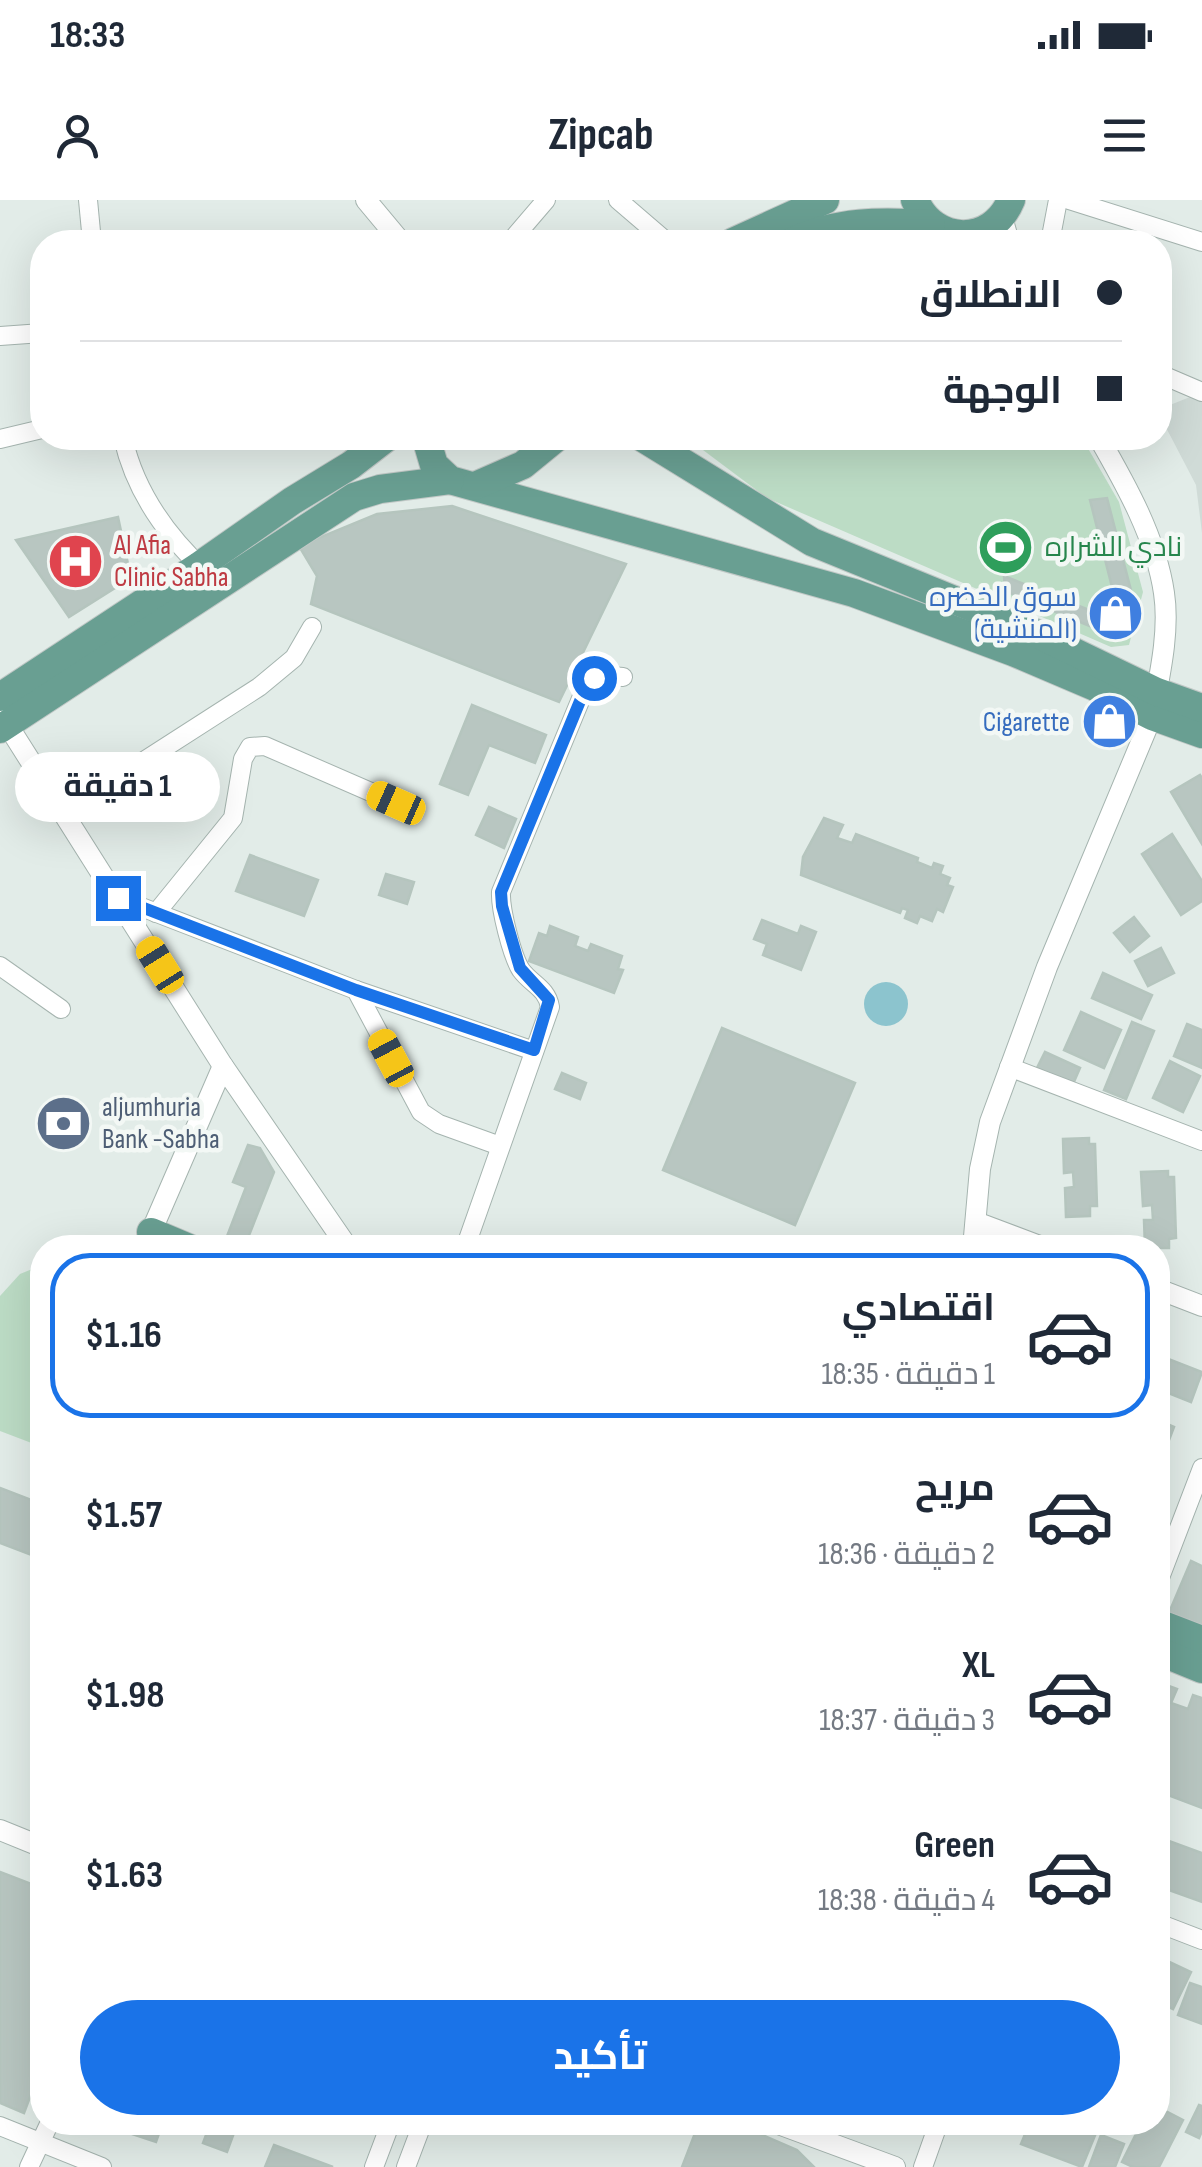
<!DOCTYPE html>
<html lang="ar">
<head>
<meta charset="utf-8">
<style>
  :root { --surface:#fff; --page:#f2f2f3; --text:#1f2937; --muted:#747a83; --line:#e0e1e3; --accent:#1a73e8 }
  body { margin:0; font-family:"Sofia Sans Condensed",Cairo,sans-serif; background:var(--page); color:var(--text); direction:rtl; height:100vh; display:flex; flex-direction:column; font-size:38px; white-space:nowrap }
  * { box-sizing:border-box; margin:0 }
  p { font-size:32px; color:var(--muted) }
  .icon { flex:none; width:55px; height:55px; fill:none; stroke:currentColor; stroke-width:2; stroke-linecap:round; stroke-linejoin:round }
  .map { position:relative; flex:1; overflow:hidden; direction:ltr }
  .panel { position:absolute; left:30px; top:1035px; width:1140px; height:900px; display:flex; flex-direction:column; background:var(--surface); border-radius:40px; box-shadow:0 10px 40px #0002; direction:rtl }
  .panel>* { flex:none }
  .top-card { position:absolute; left:30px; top:30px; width:1142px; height:220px; border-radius:40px; box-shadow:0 10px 40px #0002; direction:rtl; display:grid; align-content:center; height:220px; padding:0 50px; background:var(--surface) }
  .end { position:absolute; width:45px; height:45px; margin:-22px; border:12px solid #1a73e8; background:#fff; box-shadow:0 0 0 5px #fff }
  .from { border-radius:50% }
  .bubble { position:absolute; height:70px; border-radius:35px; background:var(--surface); box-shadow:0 10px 40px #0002; font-size:32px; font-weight:700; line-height:70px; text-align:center; direction:rtl }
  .car { position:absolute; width:30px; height:60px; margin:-30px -15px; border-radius:12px; box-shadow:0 0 8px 2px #0007; background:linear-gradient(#f5c518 24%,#345 0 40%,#f5c518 0 76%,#345 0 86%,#f5c518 0) }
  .top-card b { display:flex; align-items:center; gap:35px; height:95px; font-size:38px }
  .top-card b+b { border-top:2px solid var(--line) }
  .top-card i { width:25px; height:25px; background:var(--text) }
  ul { padding:18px 0 0; list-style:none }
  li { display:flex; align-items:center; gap:30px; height:165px; margin:0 20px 15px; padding:0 30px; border:5px solid transparent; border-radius:40px }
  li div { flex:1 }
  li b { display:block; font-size:38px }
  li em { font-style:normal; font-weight:700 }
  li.current { border-color:var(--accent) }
  li>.icon { width:90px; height:90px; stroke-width:1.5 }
  .cta { display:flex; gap:20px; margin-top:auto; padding:20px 50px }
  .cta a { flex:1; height:115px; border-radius:60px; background:var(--accent); color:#fff; font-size:40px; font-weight:700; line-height:115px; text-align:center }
  .status { display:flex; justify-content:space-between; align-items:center; height:70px; padding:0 50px; background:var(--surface); direction:ltr }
  .status svg { height:28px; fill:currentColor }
  header { display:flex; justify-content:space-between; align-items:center; height:130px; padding:0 50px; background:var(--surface); font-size:45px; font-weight:700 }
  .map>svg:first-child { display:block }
</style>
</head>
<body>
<div class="status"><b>18:33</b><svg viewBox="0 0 49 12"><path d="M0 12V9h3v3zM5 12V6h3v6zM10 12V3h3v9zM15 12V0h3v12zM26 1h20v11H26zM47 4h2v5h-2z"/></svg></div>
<header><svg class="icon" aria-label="menu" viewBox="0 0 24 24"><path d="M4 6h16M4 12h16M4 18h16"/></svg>Zipcab<svg class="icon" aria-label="person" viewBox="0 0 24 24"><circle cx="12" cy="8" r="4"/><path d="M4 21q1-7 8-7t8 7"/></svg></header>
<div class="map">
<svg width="1202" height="1967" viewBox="0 0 1202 1967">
  <rect width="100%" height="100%" fill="#e2ece8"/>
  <path fill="#d0dbd7" d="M1195 195 1202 198V333L1196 285 1160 216V209Z"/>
  <g fill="#bcdcc5">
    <path d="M687 238H1082L1119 302 1143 392 1129 445 1111 447 767 298Z"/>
    <path d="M42 1065V1247L0 1231V1096L20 1074Z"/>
  </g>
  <circle fill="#8cc4ce" cx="886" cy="804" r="22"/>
  <g fill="#b8c6c1" stroke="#b5c5be" stroke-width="2.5">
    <path d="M1107 298 1134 402 1119 438 1005 391 1004 376 1089 410 1114 395 1090 300Z"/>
    <path d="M452 306 626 364 559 502 311 404 317 376 299 346 377 314Z"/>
    <path d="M118 317 131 378 69 417 16 340Z"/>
    <path d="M472 505 546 535 535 563 489 545 468 595 440 584Z"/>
    <path d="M1200 575 1202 578V644L1171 592Z"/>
    <path d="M489 607 516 619 504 648 476 635Z"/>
    <path d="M824 618 843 625 837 638 852 643 856 634 918 658 917 662 932 668 934 663 943 666 940 674 950 678 947 685 953 687 943 712 937 709 932 721 920 716 917 723 905 718 908 710 902 708 900 713 801 675 803 657Z"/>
    <path d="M1172 634 1202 681V701L1181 715 1142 654Z"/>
    <path d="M250 655 318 680 304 716 236 691Z"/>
    <path d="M386 674 414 682 407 704 379 695Z"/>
    <path d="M1134 717 1149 736 1130 752 1114 733Z"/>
    <path d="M762 720 798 734 801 726 816 732 801 770 763 755 767 744 754 739Z"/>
    <path d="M550 726 578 737 575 746 588 751 591 744 622 756 618 769 623 770 614 793 529 761 539 733 547 736Z"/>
    <path d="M1161 748 1174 773 1148 786 1135 761Z"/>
    <path d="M1103 773 1152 795 1141 819 1092 798Z"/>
    <path d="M1081 812 1121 830 1104 868 1064 850Z"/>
    <path d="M1132 822 1154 831 1126 899 1104 890Z"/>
    <path d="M1187 824 1202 830V868L1174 856Z"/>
    <path d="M722 828 855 883 795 1025 663 970Z"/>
    <path d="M1045 852 1080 868 1073 884 1037 868Z"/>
    <path d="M1170 861 1200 876 1183 912 1153 898Z"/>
    <path d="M562 873 586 883 580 899 555 889Z"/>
    <path d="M1089 938V944H1095L1097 1006H1090V1016L1066 1017 1065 988 1074 987 1073 972 1064 973 1063 939Z"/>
    <path d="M248 945 260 948 274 972 244 1048H233L224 1044 246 987 233 982Z"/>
    <path d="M1168 971V977H1174L1176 1038 1169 1039V1048H1145L1144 1020H1153L1152 1005 1143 1006 1141 972Z"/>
    <path d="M1158 1155 1202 1172 1191 1202 1158 1189Z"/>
    <path d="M1158 1220 1174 1227 1158 1269Z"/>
    <path d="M0 1288 42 1304V1359L0 1343Z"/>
    <path d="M1191 1361 1202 1366V1430L1168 1415Z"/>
    <path d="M1158 1482 1177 1489 1171 1503 1188 1509 1193 1495 1202 1498V1608L1160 1592 1166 1576 1158 1573Z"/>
    <path d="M1158 1637 1202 1653V1702L1158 1686Z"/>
    <path d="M0 1672 42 1688V1865L24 1913 0 1903Z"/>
    <path d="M1163 1759 1191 1772 1173 1809 1158 1802V1769Z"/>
    <path d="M1190 1783 1202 1787V1824L1178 1815Z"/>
    <path d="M1199 1905 1202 1906V1931L1199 1938 1186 1932Z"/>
    <path d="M1158 1907 1183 1920 1159 1967H1133L1122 1962 1142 1922H1158Z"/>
    <path d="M96 1922H163L156 1942Z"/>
    <path d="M211 1922H238L227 1952 203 1943Z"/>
    <path d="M1030 1922H1070L1096 1933 1082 1967 1021 1944Z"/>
    <path d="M697 1928 758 1933 797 1950 814 1967H682Z"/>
    <path d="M1101 1935 1124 1944 1115 1967H1089Z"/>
    <path d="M274 1945 333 1967H265Z"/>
  </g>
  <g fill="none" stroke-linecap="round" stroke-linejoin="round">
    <defs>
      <g id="minor">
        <path d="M88 0 92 42"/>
        <path d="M618 0 667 42"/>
        <path d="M1069 0 1202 42"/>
        <path d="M510 42 546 0"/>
        <path d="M1050 42 1058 0"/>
        <path d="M0 136 42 133"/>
        <path d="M1160 174 1202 192"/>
        <path d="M123 238C135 291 165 334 205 371"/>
        <path d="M0 239 42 229"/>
        <path d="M63 613 259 487 294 458 312 427"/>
        <path d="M118 698 356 790 421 912 439 924 500 946"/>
        <path d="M156 713 233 618 243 559 250 547 265 546 396 603"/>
        <path d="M0 766 61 809"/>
        <path d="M356 790 534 851"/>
        <path d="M1009 867 1202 941"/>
        <path d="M465 1048 550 807C547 788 531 784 521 770 512 756 500 709 501 692L585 489 598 475 623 477"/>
        <path d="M1158 1383 1202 1268"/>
        <path d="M1158 1723 1202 1740"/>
        <path d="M0 1926 102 1967"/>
        <path d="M29 1967 50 1922"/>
        <path d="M374 1967 391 1922"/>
        <path d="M406 1967 423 1922"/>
        <path d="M923 1967 939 1922"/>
      </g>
      <g id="tertiary">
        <path d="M366 0 401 42"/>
        <path d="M1002 17 1009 42"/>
        <path d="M0 513 223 866 348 1048"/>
        <path d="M976 1022 1045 1048"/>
        <path d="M149 1048 151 1032 223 866"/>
        <path d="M973 1048 980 969 990 922 1047 767 1152 516C1159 478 1170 432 1164 393 1156 338 1126 285 1099 238"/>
        <path d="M1158 1089 1202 1106"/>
        <path d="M0 1630 42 1647"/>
        <path d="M773 1922 895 1967"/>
      </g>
      <g id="primary">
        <path d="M915 0C934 45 992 46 1011 0"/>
        <path d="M733 42 825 0"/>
        <path d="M791 42C836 20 882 21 931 24"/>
        <path d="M426 238 434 265 450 280 854 393 1013 452 1093 486 1152 516 1202 534"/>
        <path d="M643 238 812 342 1035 433 1157 492 1202 508"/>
        <path d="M475 286 523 265 556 238"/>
        <path d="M0 497 199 366 292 301 351 265 386 238"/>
        <path d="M0 529 354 297 380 289 450 280"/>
        <path d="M151 1032 189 1048"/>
        <path d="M1158 1423 1202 1440"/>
        <path d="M1158 1451 1202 1469"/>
      </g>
    </defs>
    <use href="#minor" stroke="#a5b4af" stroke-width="20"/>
    <use href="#tertiary" stroke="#a5b4af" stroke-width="22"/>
    <use href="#primary" stroke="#c1c8c6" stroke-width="30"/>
    <use href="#minor" stroke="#fff" stroke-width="18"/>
    <use href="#tertiary" stroke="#fff" stroke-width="20"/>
    <use href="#primary" stroke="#699f92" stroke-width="28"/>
  </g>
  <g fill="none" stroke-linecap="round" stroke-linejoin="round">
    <path stroke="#1a73e8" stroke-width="12" d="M118 698 356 790 534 850 549 800 520 768 502 706 501 692 585 489 594 478"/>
  </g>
  <defs>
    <symbol id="stadium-disc" viewBox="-11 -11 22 22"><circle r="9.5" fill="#2e9e5b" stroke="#f3f8f5"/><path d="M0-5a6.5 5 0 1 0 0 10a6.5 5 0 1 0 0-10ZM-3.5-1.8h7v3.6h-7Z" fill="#fff"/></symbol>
    <symbol id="hospital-disc" viewBox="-11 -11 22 22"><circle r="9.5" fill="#e0444e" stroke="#f3f8f5"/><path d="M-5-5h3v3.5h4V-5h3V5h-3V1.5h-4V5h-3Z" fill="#fff"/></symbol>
    <symbol id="shop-disc" viewBox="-11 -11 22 22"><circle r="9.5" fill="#3f7fe0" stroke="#f3f8f5"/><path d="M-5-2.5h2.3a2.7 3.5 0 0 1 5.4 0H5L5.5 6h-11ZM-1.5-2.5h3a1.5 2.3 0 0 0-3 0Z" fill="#fff"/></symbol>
    <symbol id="bank-disc" viewBox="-11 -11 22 22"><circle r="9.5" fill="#5c6f8a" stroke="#f3f8f5"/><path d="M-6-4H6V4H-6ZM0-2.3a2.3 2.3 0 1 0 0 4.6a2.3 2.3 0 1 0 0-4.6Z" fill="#fff"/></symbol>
  </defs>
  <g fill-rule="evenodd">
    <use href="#stadium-disc" x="974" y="316" width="63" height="63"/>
    <use href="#hospital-disc" x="44" y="330" width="63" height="63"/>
    <use href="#shop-disc" x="1084" y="382" width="63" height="63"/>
    <use href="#shop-disc" x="1078" y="490" width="63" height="63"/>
    <use href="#bank-disc" x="32" y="892" width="63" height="63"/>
  </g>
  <g text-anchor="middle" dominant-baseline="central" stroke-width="9" stroke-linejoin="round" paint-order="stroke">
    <g font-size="28" fill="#be3a42" stroke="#f3f8f5" text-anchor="start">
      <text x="114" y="345">Al Afia<tspan x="114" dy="32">Clinic Sabha</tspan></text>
    </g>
    <g font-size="28" fill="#27864d" stroke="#f3f8f5" text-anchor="start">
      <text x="1045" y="347">نادي الشراره</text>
    </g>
    <g font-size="28" fill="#366cbe" stroke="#f3f8f5" text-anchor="end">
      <text x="1077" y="397">سوق الخضره<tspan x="1077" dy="32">(المنشية)</tspan></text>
      <text x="1070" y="522">Cigarette</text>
    </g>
    <g font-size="28" fill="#4e5e75" stroke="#f3f8f5" text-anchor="start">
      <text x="102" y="907">aljumhuria<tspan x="102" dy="32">Bank -Sabha</tspan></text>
    </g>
  </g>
</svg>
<i class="end from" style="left:594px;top:478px"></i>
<i class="end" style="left:118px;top:698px"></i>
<div class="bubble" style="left:15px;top:552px;width:205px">1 دقيقة</div>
<i class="car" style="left:396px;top:603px;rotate:294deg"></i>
<i class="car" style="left:160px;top:765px;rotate:328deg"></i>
<i class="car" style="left:391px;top:858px;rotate:332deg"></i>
<div class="top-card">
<b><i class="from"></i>الانطلاق</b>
<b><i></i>الوجهة</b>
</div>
<section class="panel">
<ul>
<li class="current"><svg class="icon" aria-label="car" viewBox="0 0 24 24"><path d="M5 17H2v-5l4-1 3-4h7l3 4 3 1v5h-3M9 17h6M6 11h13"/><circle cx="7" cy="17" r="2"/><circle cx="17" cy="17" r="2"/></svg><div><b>اقتصادي</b><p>1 دقيقة · 18:35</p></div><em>$1.16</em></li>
<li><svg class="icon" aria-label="car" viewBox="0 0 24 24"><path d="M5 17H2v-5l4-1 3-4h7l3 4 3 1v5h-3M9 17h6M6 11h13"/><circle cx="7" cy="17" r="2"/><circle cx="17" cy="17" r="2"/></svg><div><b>مريح</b><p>2 دقيقة · 18:36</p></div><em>$1.57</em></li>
<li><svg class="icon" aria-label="car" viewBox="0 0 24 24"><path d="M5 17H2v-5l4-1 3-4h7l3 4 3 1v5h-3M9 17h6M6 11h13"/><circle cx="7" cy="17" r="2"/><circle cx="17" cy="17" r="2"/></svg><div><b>XL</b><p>3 دقيقة · 18:37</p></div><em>$1.98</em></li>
<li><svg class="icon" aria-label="car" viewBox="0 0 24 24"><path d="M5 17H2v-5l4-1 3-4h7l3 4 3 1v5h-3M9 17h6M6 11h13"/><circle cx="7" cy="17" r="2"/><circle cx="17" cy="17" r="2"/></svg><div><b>Green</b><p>4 دقيقة · 18:38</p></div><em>$1.63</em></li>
</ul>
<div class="cta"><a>تأكيد</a></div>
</section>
</div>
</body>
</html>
